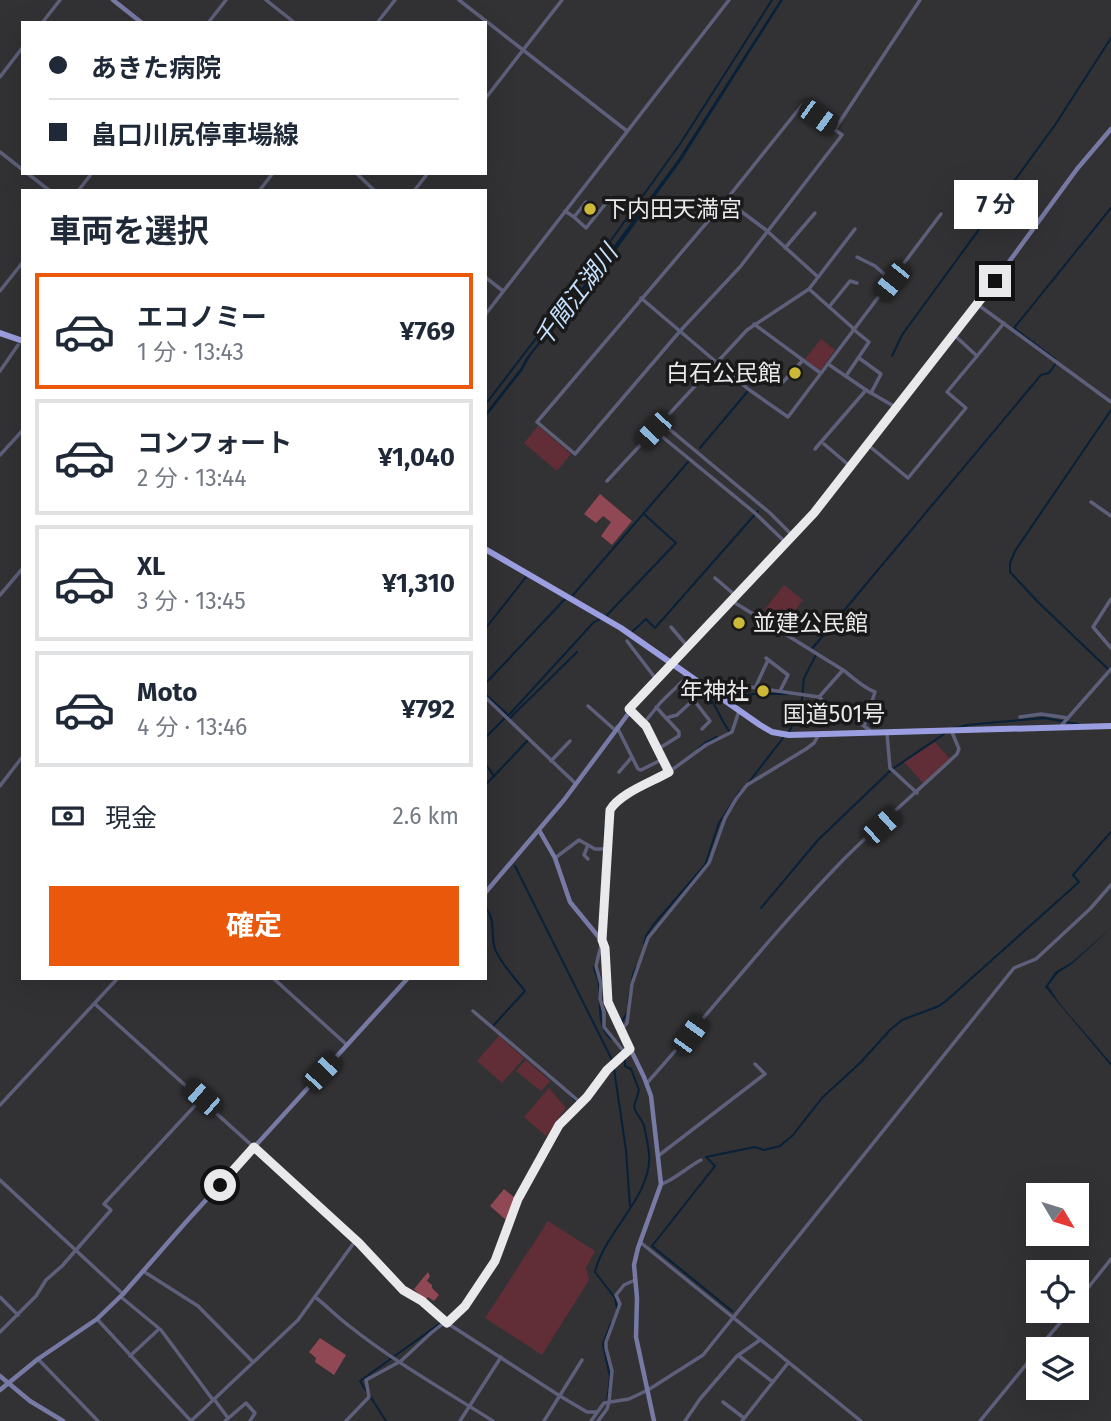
<!DOCTYPE html>
<html lang="ja">
<head>
<meta charset="utf-8">
<style>
  :root { --surface:#fff; --page:#f6f6f7; --text:#1f2937; --muted:#747a83; --line:#e0e1e3; --accent:#ea580c }
  body { margin:0; font-family:"Fira Sans","Noto Sans JP",sans-serif; background:var(--page); color:var(--text); height:100vh; display:flex; flex-direction:column; font-size:26px; white-space:nowrap }
  * { box-sizing:border-box; margin:0 }
  p { font-size:23px; color:var(--muted) }
  .icon { flex:none; width:38px; height:38px; fill:none; stroke:currentColor; stroke-width:2; stroke-linecap:round; stroke-linejoin:round }
  .map { position:relative; flex:1; overflow:hidden }
  .drawer { position:absolute; left:21px; top:189px; width:466px; height:791px; display:flex; flex-direction:column; background:var(--surface); border-radius:0px; box-shadow:0 7px 28px #0002 }
  .drawer>* { flex:none }
  .guide { position:absolute; left:21px; top:21px; width:466px; height:154px; border-radius:0px; box-shadow:0 7px 28px #0002; display:grid; align-content:center; height:154px; padding:0 28px; background:var(--surface) }
  .needle { width:46px; rotate:128deg }
  .buttons { position:absolute; left:1026px; top:1183px; display:grid; gap:14px }
  .buttons a { display:grid; place-items:center; width:63px; height:63px; border-radius:0px; background:var(--surface); box-shadow:0 7px 28px #0002; font-size:35px }
  .end { position:absolute; width:32px; height:32px; margin:-16px; border:9px solid #e9e8ea; background:#111; box-shadow:0 0 0 4px #111 }
  .from { border-radius:50% }
  .bubble { position:absolute; height:49px; border-radius:0px; background:var(--surface); box-shadow:0 7px 28px #0002; font-size:23px; font-weight:700; line-height:49px; text-align:center }
  .car { position:absolute; width:21px; height:42px; margin:-21px -10px; border-radius:9px; box-shadow:0 0 5px 2px #0007; background:linear-gradient(#222 24%,#8ab4d8 0 40%,#222 0 76%,#8ab4d8 0 86%,#222 0) }
  .guide b { display:flex; align-items:center; gap:24px; height:66px; font-size:26px }
  .guide b+b { border-top:2px solid var(--line) }
  .guide i { width:18px; height:18px; background:var(--text) }
  ul { padding:0; list-style:none }
  li { display:flex; align-items:center; gap:21px; height:116px; margin:0 14px 10px; padding:0 14px; border:4px solid var(--line); border-radius:0px }
  li div { flex:1 }
  li b { display:block; font-size:26px }
  li em { font-style:normal; font-weight:700 }
  li.selected { border-color:var(--accent) }
  li>.icon { width:63px; height:63px; stroke-width:1.5 }
  h2 { padding:0 28px; font-size:32px; line-height:84px }
  .pay { display:flex; align-items:center; gap:18px; height:77px; padding:0 28px; font-size:26px }
  .pay p { margin-inline-start:auto }
  .cta { display:flex; gap:14px; margin-top:auto; padding:14px 28px }
  .cta a { flex:1; height:80px; border-radius:0px; background:var(--accent); color:#fff; font-size:28px; font-weight:700; line-height:80px; text-align:center }
  .map>svg:first-child { display:block }
</style>
</head>
<body>
<div class="map">
<svg width="1111" height="1421" viewBox="0 0 1111 1421">
  <rect width="100%" height="100%" fill="#323133"/>
  <g fill="#612e37">
    <path d="M821 339 835 350 820 371 805 359Z"/>
    <path d="M538 426 571 454 557 471 524 443Z"/>
    <path d="M784 585 803 600 783 625 764 610Z"/>
    <path d="M935 742 950 759 923 783 904 762Z"/>
    <path d="M499 1036 524 1058 502 1083 477 1061Z"/>
    <path d="M526 1060 550 1081 541 1091 516 1071Z"/>
    <path d="M549 1088 566 1108 546 1136 524 1117Z"/>
    <path d="M548 1221 595 1251 586 1268 589 1280 542 1355 485 1318Z"/>
  </g>
  <g fill="#8f4854">
    <path d="M600 494 632 521 612 545 601 536 611 522 603 516 596 523 584 514Z"/>
    <path d="M504 1189 515 1198 506 1220 490 1206Z"/>
    <path d="M428 1272 430 1276 427 1281 432 1285V1288L439 1295 434 1301 428 1297 425 1300 414 1289Z"/>
    <path d="M320 1338 346 1355 334 1375 315 1362 316 1358 309 1352Z"/>
  </g>
  <g fill="#07213a">
    <path d="M780 0H783L681 161 614 253 531 355 522 371 485 418V414L520 369 526 358 599 266 677 161Z"/>
    <path d="M1111 928 1072 964 1058 973 1048 986 1061 1005 1111 1063V1066L1045 987 1055 972 1072 962Z"/>
  </g>
  <g fill="none" stroke-linecap="round" stroke-linejoin="round">
    <g stroke="#07213a" stroke-width="2">
      <path d="M892 356 902 335 1055 125 1111 38"/>
      <path d="M1055 359 1014 328 1111 208"/>
      <path d="M485 405 609 243 680 144 772 0"/>
      <path d="M700 448 748 391"/>
      <path d="M573 595 688 462"/>
      <path d="M607 615 676 543 645 515"/>
      <path d="M485 629 526 577"/>
      <path d="M633 631 646 619 655 628 758 511"/>
      <path d="M811 650 1041 375 1049 373 1056 363"/>
      <path d="M1108 669 1038 602 1010 572V563L1015 551 1111 410"/>
      <path d="M485 684 565 599"/>
      <path d="M485 694 507 714"/>
      <path d="M706 694C719 708 718 716 729 731"/>
      <path d="M737 705 738 699 741 696 754 694H787"/>
      <path d="M508 716 593 623 600 619"/>
      <path d="M510 718 577 652"/>
      <path d="M956 728 967 725 1044 718 1078 724"/>
      <path d="M789 732 801 708 804 678 816 655"/>
      <path d="M485 738 505 718"/>
      <path d="M698 749 705 743 717 737"/>
      <path d="M485 763 494 776 528 740"/>
      <path d="M749 782 783 738"/>
      <path d="M642 783 652 777"/>
      <path d="M485 785 494 776"/>
      <path d="M613 802 623 795"/>
      <path d="M515 866 613 1062"/>
      <path d="M606 870C605 850 601 825 610 807"/>
      <path d="M485 906C497 923 490 933 495 949 501 964 515 978 525 991L492 1027"/>
      <path d="M761 908 818 840 891 770 944 734"/>
      <path d="M600 936 602 918"/>
      <path d="M644 944 646 936 654 924 705 865 719 823 740 791"/>
      <path d="M594 966C594 972 598 976 599 983 601 1001 596 1026 611 1039"/>
      <path d="M628 1004 633 974 637 966"/>
      <path d="M621 1023 627 1013"/>
      <path d="M614 1069 626 1150 630 1206"/>
      <path d="M460 1308 492 1262 516 1198 549 1137 565 1114 578 1103 573 1098"/>
      <path d="M617 1308 615 1298 595 1272C604 1232 653 1196 649 1153 648 1145 646 1134 644 1126 642 1119 636 1114 634 1107L639 1090 631 1069 625 1066V1057L621 1051"/>
      <path d="M732 1311 652 1246 715 1166 706 1157 755 1147 764 1150 780 1146 793 1135 822 1098 861 1062 890 1030 902 1020 939 1006 946 1001 1079 882 1073 875 1111 832"/>
      <path d="M367 1392 360 1381 442 1322"/>
      <path d="M370 1396 386 1421"/>
      <path d="M607 1402 610 1377 603 1344 611 1323"/>
    </g>
    <g stroke="#5e607b" stroke-width="3.5">
      <path d="M266 0 295 23"/>
      <path d="M459 0 627 131"/>
      <path d="M42 23 60 0"/>
      <path d="M208 23 226 0"/>
      <path d="M377 23 395 0"/>
      <path d="M0 77 23 47"/>
      <path d="M485 99 562 0"/>
      <path d="M802 105 842 135 740 267 681 330 575 454 537 422 726 200Z"/>
      <path d="M835 129 920 0"/>
      <path d="M0 152 23 170"/>
      <path d="M27 173 50 191"/>
      <path d="M356 173 375 191"/>
      <path d="M78 191 92 173"/>
      <path d="M259 191 273 173"/>
      <path d="M414 191 428 173"/>
      <path d="M726 200 766 230 818 277"/>
      <path d="M565 211 574 217 586 202"/>
      <path d="M574 217 586 228 611 197"/>
      <path d="M785 248 815 213"/>
      <path d="M857 257 875 266 892 281"/>
      <path d="M485 277 503 291"/>
      <path d="M809 289 854 329"/>
      <path d="M0 291 23 262"/>
      <path d="M641 298 748 389 788 417 941 214"/>
      <path d="M977 304 1111 402"/>
      <path d="M829 307 850 281 857 283"/>
      <path d="M485 315 729 0"/>
      <path d="M754 324 819 372"/>
      <path d="M953 334 977 356 1004 323"/>
      <path d="M859 358 881 374 871 393"/>
      <path d="M828 364 866 390 897 408"/>
      <path d="M0 371 18 345"/>
      <path d="M731 373 738 365 751 364 766 374 770 372 783 382 803 360"/>
      <path d="M846 376 869 342 853 329"/>
      <path d="M662 423 770 513 793 536"/>
      <path d="M654 430 755 513 786 543"/>
      <path d="M824 444 851 467"/>
      <path d="M868 445 908 478 966 408 947 392 977 356"/>
      <path d="M815 449 866 390"/>
      <path d="M0 455 23 430"/>
      <path d="M607 481 747 330 809 289 855 229"/>
      <path d="M1091 502 1111 516"/>
      <path d="M715 578 736 596"/>
      <path d="M0 595 23 568"/>
      <path d="M1111 599 1093 627 1111 648"/>
      <path d="M732 601 843 670C854 678 862 687 875 692L864 726 872 732"/>
      <path d="M671 627 688 647"/>
      <path d="M627 641 656 679"/>
      <path d="M766 658 788 675 780 691"/>
      <path d="M755 688 768 660"/>
      <path d="M718 695 734 683 743 686 819 697 843 670"/>
      <path d="M485 697 576 784"/>
      <path d="M819 697 827 704 864 726"/>
      <path d="M693 699 710 721 702 729"/>
      <path d="M588 706 615 730"/>
      <path d="M656 707 666 718"/>
      <path d="M631 711 646 726 669 772"/>
      <path d="M1020 717 1041 714 1068 718"/>
      <path d="M644 723 661 702 689 675"/>
      <path d="M617 727 638 769 641 770 663 759"/>
      <path d="M1060 727 1111 669"/>
      <path d="M887 733 890 768 917 793"/>
      <path d="M658 749 679 736V732L666 718 677 715 705 689"/>
      <path d="M551 761 570 741"/>
      <path d="M619 772 632 757"/>
      <path d="M0 786 23 756"/>
      <path d="M588 845 584 855 588 859"/>
      <path d="M555 858 579 840 595 849H607"/>
      <path d="M273 978 347 1045"/>
      <path d="M95 1004 307 1195 359 1243 403 1290 422 1301 447 1323 560 1396 587 1412H597"/>
      <path d="M473 1011 581 1103"/>
      <path d="M621 1030 627 1023 632 984 648 938 709 863 725 818 736 799 747 785 806 749 814 743 819 734"/>
      <path d="M625 1053 604 1027V1012L600 999 601 984 596 966 602 941 608 867 607 840 610 810 614 803 650 780 669 772 706 745 732 732 739 711"/>
      <path d="M647 1083C713 1009 774 931 844 859 880 823 920 789 957 754L959 749 952 732"/>
      <path d="M0 1105 118 978"/>
      <path d="M658 1156 765 1074 755 1064"/>
      <path d="M0 1180 123 1294"/>
      <path d="M661 1184C671 1182 689 1166 701 1160"/>
      <path d="M640 1242 861 1421"/>
      <path d="M143 1271 198 1306 253 1362"/>
      <path d="M0 1297 18 1315"/>
      <path d="M121 1297 161 1330 213 1400"/>
      <path d="M315 1297C327 1306 336 1316 348 1325 393 1361 444 1390 493 1421"/>
      <path d="M1076 1303 1111 1259"/>
      <path d="M97 1319 191 1421"/>
      <path d="M0 1332 36 1296 46 1280 62 1266 111 1210 104 1204 202 1098"/>
      <path d="M1038 1349 1070 1311"/>
      <path d="M130 1356 159 1329"/>
      <path d="M739 1356 773 1382"/>
      <path d="M38 1359 98 1421"/>
      <path d="M214 1399 228 1418"/>
      <path d="M723 1402 744 1418"/>
      <path d="M191 1421 298 1320 356 1240"/>
      <path d="M225 1421 246 1403 255 1413 250 1421"/>
      <path d="M346 1421 369 1397 366 1380 401 1361 431 1333 465 1306 495 1260 518 1199 559 1125 588 1097 607 1070 630 1049"/>
      <path d="M460 1421 501 1357"/>
      <path d="M544 1421 582 1360"/>
      <path d="M591 1421 604 1403 629 1399 648 1390 703 1355 1014 968 1036 959 1090 909 1111 885"/>
      <path d="M598 1421 607 1409 609 1402 612 1371 606 1348V1342L620 1304 616 1295 624 1285 635 1280"/>
      <path d="M685 1421 700 1399 737 1356 760 1340"/>
      <path d="M742 1421 788 1363"/>
      <path d="M980 1421 1038 1350"/>
    </g>
    <g stroke="#777aa5" stroke-width="4.5">
      <path d="M113 0 142 23"/>
      <path d="M539 830 555 858 570 902 602 941 609 1005 644 1077 651 1096 661 1184 638 1248 634 1265 637 1298 636 1337 654 1421"/>
      <path d="M485 893 564 800 643 694 814 513 995 281 1077 169 1111 129"/>
      <path d="M0 1376 30 1401 63 1421"/>
      <path d="M0 1390 38 1359 97 1319 123 1294 186 1222 408 978"/>
    </g>
    <g stroke="#9b9fe1" stroke-width="6">
      <path d="M0 333 23 341"/>
      <path d="M485 549 621 628 760 725 772 732 789 735 1111 726"/>
    </g>
  </g>
  <g fill="none" stroke-linecap="round" stroke-linejoin="round">
    <path stroke="#e9e8ea" stroke-width="9" d="M220 1185 254 1147 359 1243 403 1290 422 1301 447 1323 465 1306 495 1261 518 1199 559 1125 587 1097 607 1070 630 1049 608 1002 605 948 602 940 610 810C620 793 652 782 669 772L646 726 629 709 814 513 995 281"/>
  </g>
  <g fill="#cdb938" stroke="#19191a" stroke-width="2.5">
    <circle cx="590" cy="209" r="7"/>
    <circle cx="795" cy="373" r="7"/>
    <circle cx="739" cy="623" r="7"/>
    <circle cx="763" cy="691" r="7"/>
  </g>
  <g text-anchor="middle" dominant-baseline="central" stroke-width="7" stroke-linejoin="round" paint-order="stroke">
    <g font-size="23" fill="#e9e8ea" stroke="#19191a" text-anchor="start">
      <text x="604" y="209">下内田天満宮</text>
      <text x="781" y="373" text-anchor="end">白石公民館</text>
      <text x="753" y="623">並建公民館</text>
      <text x="749" y="691" text-anchor="end">年神社</text>
    </g>
    <g font-size="23" fill="#e9e8ea" stroke="#19191a">
      <text x="834" y="714">国道501号</text>
    </g>
    <g font-size="24" font-style="italic" fill="#c4e0fd" stroke="#19191a">
      <text transform="translate(576 296) rotate(-53)">千間江湖川</text>
    </g>
  </g>
</svg>
<div class="buttons">
<a><svg class="needle" viewBox="-14 -14 28 28"><path d="M0-13l5 13h-10z" fill="#e53935"/><path d="M0 13l5-13h-10z" fill="#747a83"/></svg></a>
<a><svg class="icon" aria-label="locate" viewBox="0 0 24 24"><circle cx="12" cy="12" r="6"/><path d="M12 2v4M12 18v4M2 12h4M18 12h4"/></svg></a>
<a><svg class="icon" aria-label="layers" viewBox="0 0 24 24"><path d="M12 4l9 5-9 5-9-5zM3 14l9 5 9-5"/></svg></a>
</div>
<i class="end from" style="left:220px;top:1185px"></i>
<i class="end" style="left:995px;top:281px"></i>
<div class="bubble" style="left:954px;top:180px;width:84px">7 分</div>
<i class="car" style="left:818px;top:117px;rotate:126deg"></i>
<i class="car" style="left:892px;top:281px;rotate:219deg"></i>
<i class="car" style="left:654px;top:430px;rotate:223deg"></i>
<i class="car" style="left:881px;top:826px;rotate:48deg"></i>
<i class="car" style="left:690px;top:1035px;rotate:36deg"></i>
<i class="car" style="left:322px;top:1072px;rotate:43deg"></i>
<i class="car" style="left:202px;top:1098px;rotate:311deg"></i>
<div class="guide">
<b><i class="from"></i>あきた病院</b>
<b><i></i>畠口川尻停車場線</b>
</div>
<section class="drawer">
<h2>車両を選択</h2>
<ul>
<li class="selected"><svg class="icon" aria-label="car" viewBox="0 0 24 24"><path d="M5 17H2v-5l4-1 3-4h7l3 4 3 1v5h-3M9 17h6M6 11h13"/><circle cx="7" cy="17" r="2"/><circle cx="17" cy="17" r="2"/></svg><div><b>エコノミー</b><p>1 分 · 13:43</p></div><em>¥769</em></li>
<li><svg class="icon" aria-label="car" viewBox="0 0 24 24"><path d="M5 17H2v-5l4-1 3-4h7l3 4 3 1v5h-3M9 17h6M6 11h13"/><circle cx="7" cy="17" r="2"/><circle cx="17" cy="17" r="2"/></svg><div><b>コンフォート</b><p>2 分 · 13:44</p></div><em>¥1,040</em></li>
<li><svg class="icon" aria-label="car" viewBox="0 0 24 24"><path d="M5 17H2v-5l4-1 3-4h7l3 4 3 1v5h-3M9 17h6M6 11h13"/><circle cx="7" cy="17" r="2"/><circle cx="17" cy="17" r="2"/></svg><div><b>XL</b><p>3 分 · 13:45</p></div><em>¥1,310</em></li>
<li><svg class="icon" aria-label="car" viewBox="0 0 24 24"><path d="M5 17H2v-5l4-1 3-4h7l3 4 3 1v5h-3M9 17h6M6 11h13"/><circle cx="7" cy="17" r="2"/><circle cx="17" cy="17" r="2"/></svg><div><b>Moto</b><p>4 分 · 13:46</p></div><em>¥792</em></li>
</ul>
<div class="pay"><svg class="icon" aria-label="cash" viewBox="0 0 24 24"><path d="M3 7h18v10H3z"/><circle cx="12" cy="12" r="2"/></svg>現金<p>2.6 km</p></div>
<div class="cta"><a>確定</a></div>
</section>
</div>
</body>
</html>
